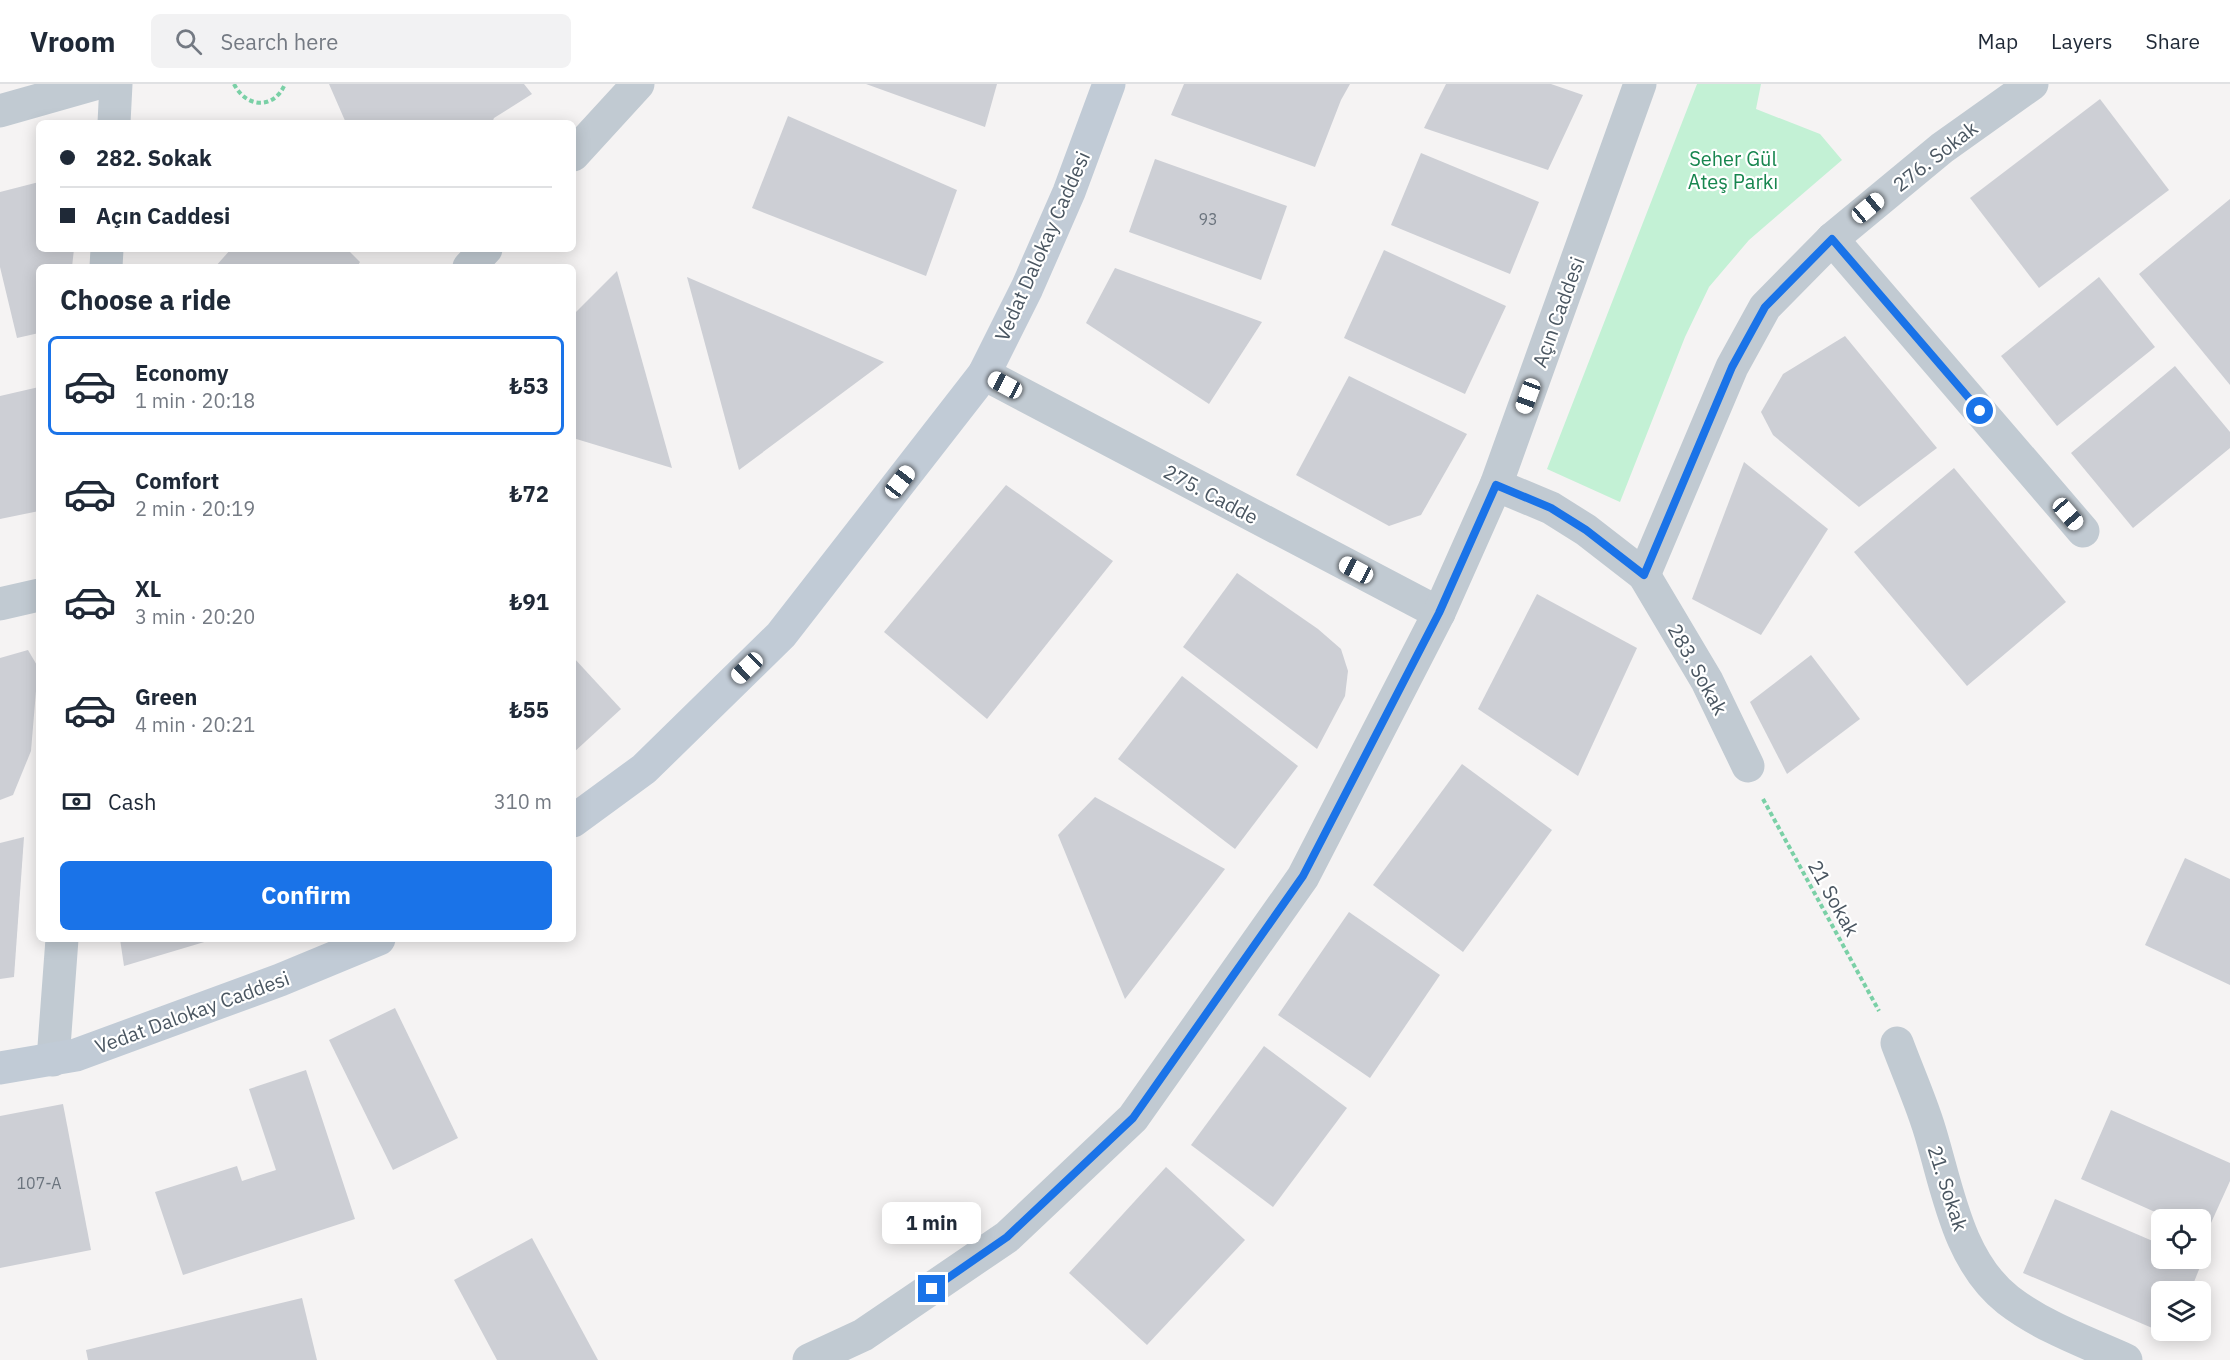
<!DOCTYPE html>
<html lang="en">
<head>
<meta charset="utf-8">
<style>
  :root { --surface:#fff; --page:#f2f2f3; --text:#1f2937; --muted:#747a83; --line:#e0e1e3; --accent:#1a73e8 }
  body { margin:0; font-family:"IBM Plex Sans",sans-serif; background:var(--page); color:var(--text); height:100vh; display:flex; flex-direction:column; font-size:22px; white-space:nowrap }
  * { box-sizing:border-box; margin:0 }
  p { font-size:20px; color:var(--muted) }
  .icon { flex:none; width:33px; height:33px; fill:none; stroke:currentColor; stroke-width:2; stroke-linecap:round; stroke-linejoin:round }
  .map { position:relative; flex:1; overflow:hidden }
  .drawer { position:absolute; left:36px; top:180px; width:540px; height:678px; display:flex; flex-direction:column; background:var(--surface); border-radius:9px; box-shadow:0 3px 15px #0003 }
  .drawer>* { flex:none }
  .guide { position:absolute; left:36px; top:36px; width:540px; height:132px; border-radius:9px; box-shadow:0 3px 15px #0003; display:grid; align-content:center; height:132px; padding:0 24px; background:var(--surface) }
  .controls { position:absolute; left:2151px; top:1125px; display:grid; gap:12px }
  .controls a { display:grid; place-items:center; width:60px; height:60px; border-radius:9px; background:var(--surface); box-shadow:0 3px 15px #0003; font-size:30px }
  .end { position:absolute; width:27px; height:27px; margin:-14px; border:8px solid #1a73e8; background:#fff; box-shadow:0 0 0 3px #fff }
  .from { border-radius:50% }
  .bubble { position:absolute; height:42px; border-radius:9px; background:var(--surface); box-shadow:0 3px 15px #0003; font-size:20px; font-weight:800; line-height:42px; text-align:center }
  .car { position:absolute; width:18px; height:36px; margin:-18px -9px; border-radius:8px; box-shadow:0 0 4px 2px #0007; background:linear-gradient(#fff 24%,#345 0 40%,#fff 0 76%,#345 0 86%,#fff 0) }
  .guide b { display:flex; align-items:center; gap:21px; height:57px; font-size:22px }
  .guide b+b { border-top:2px solid var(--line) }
  .guide i { width:15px; height:15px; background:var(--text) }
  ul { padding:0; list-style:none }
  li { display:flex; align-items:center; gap:18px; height:99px; margin:0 12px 9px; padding:0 12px; border:3px solid transparent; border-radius:9px }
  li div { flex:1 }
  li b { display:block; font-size:22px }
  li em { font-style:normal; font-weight:800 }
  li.active { border-color:var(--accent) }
  li>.icon { width:54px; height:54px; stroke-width:1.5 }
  h2 { padding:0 24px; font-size:27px; line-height:72px }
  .pay { display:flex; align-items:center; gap:15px; height:66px; padding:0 24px; font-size:22px }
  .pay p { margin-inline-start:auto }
  .button { display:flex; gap:12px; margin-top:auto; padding:12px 24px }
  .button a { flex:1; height:69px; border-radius:9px; background:var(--accent); color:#fff; font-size:24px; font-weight:800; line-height:69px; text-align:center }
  header { display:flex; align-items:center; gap:36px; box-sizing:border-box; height:84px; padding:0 30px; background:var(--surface); border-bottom:2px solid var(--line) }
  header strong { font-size:28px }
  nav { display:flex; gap:33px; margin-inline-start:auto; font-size:21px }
  .search { width:420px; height:54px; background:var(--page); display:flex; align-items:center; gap:15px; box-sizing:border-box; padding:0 21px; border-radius:9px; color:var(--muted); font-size:22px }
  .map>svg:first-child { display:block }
</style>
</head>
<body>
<header>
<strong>Vroom</strong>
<div class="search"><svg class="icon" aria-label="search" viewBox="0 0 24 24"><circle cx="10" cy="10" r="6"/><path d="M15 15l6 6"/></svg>Search here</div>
<nav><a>Map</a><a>Layers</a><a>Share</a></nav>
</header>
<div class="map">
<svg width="2230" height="1276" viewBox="0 0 2230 1276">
  <rect width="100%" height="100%" fill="#f5f3f3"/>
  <path fill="#c3f1d5" d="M1697 0H1761L1756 25 1820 50 1842 76 1749 156 1709 203 1685 253 1620 418 1547 385Z"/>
  <g fill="#cdcfd5">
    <path d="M329 0H524L532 10 494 34 492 39H346Z"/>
    <path d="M866 0H997L985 43Z"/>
    <path d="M1184 0H1350L1341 16 1315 83 1171 31Z"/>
    <path d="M1446 0H1551L1583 11 1548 86 1424 44Z"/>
    <path d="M2100 15 2169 106 2039 204 1970 114Z"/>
    <path d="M788 32 957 106 926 192 752 124Z"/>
    <path d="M1421 69 1539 118 1510 190 1391 141Z"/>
    <path d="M1155 75 1287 122 1261 196 1129 148Z"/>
    <path d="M39 98V165H74L72 183H39V249L17 254 0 183V108Z"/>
    <path d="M2230 115V301L2139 190Z"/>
    <path d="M231 165H347L360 178 357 183H215Z"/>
    <path d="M1384 166 1506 222 1465 310 1344 254Z"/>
    <path d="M1115 184 1262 238 1209 320 1086 239Z"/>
    <path d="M617 187 672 384 573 354V231Z"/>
    <path d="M687 193 884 278 739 386Z"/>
    <path d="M2099 193 2155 263 2057 342 2001 272Z"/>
    <path d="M1845 252 1937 364 1859 423 1773 351 1761 328 1783 290Z"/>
    <path d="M2175 282 2230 348V364L2133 444 2071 369Z"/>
    <path d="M1349 292 1467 350 1421 431 1389 442 1296 391Z"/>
    <path d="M39 303V427L0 435V312Z"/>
    <path d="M1744 378 1828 445 1761 551 1692 515Z"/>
    <path d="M1954 384 2066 518 1967 602 1854 468Z"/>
    <path d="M1006 401 1113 477 987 635 884 548Z"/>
    <path d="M1237 489 1318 545 1341 565 1348 587 1345 612 1317 665 1183 563Z"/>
    <path d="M1537 510 1637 564 1578 692 1478 625Z"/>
    <path d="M28 566 38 583 31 667 13 711 0 716V574Z"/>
    <path d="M1811 571 1860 635 1787 690 1750 618Z"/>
    <path d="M573 573 621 625 573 669Z"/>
    <path d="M1182 592 1298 682 1235 765 1118 675Z"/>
    <path d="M1462 680 1552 746 1463 868 1373 801Z"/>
    <path d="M1095 713 1225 785 1125 915 1058 751Z"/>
    <path d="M24 753 14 893 0 895V759Z"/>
    <path d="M2185 774 2230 795V901L2145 861Z"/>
    <path d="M1349 828 1440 891 1370 994 1278 931Z"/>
    <path d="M120 855H211V856L124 882Z"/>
    <path d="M395 924 458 1054 393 1086 329 956Z"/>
    <path d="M1264 962 1347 1024 1273 1123 1191 1061Z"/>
    <path d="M306 986 355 1135 183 1191 155 1108 237 1082 242 1097 276 1086 249 1005Z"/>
    <path d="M63 1020 91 1166 0 1184V1032Z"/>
    <path d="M2111 1026 2230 1079V1097L2206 1150 2200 1148V1136H2173L2081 1095Z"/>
    <path d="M1166 1083 1245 1156 1147 1261 1069 1189Z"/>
    <path d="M2055 1115 2162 1161V1174H2193L2202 1178 2190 1208H2162V1246H2173L2171 1252 2023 1189Z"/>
    <path d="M532 1154 598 1276H497L454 1196Z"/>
    <path d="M302 1214 317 1276H88L86 1266Z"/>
  </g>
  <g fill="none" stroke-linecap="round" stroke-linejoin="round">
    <g stroke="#7ad0a6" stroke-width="4" stroke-dasharray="4.5 3" stroke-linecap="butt">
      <path d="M234 0C246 24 274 26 285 0"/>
      <path d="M1763 715 1879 927"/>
    </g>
    <g stroke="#c1cad2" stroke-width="33">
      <path d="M0 27 95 0"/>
      <path d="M114 39 116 0"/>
      <path d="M573 71 638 0"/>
      <path d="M1832 155 2083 447"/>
      <path d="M106 183 107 165"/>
      <path d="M469 183 486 165"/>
      <path d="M984 290 1439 529"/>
      <path d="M1496 401 1551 424 1586 446 1644 491 1732 283 1765 223 1832 155 1942 64 2032 0"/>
      <path d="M1644 491 1707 597 1748 682"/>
      <path d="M0 520 39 511"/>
      <path d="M1897 959C1907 986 1919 1013 1928 1041 1947 1100 1956 1175 2008 1216 2043 1243 2086 1258 2126 1276"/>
      <path d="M53 976 62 855"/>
      <path d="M809 1276 863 1251 1007 1153 1133 1034 1303 793 1439 529 1496 401 1640 0"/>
    </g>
    <g stroke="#c1cbd6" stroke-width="33">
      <path d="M573 737 644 685 781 551 984 290 1027 204 1069 108 1109 0"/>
      <path d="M0 984 76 971 280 896 379 855"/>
    </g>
  </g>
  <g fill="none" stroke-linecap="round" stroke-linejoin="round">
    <path stroke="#1a73e8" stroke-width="8" d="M932 1205 1007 1153 1133 1034 1303 792 1439 529 1496 401 1551 424 1586 446 1644 491 1732 283 1765 223 1832 155 1980 327"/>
  </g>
  <g text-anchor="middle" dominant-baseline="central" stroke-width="4.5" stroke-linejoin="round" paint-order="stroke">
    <g font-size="16" fill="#6b747e">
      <text x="1208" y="135">93</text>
      <text x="39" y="1099">107-A</text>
    </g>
    <g font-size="20" fill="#4a5661" stroke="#fff">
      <text transform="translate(1935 72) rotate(-38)">276. Sokak</text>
      <text transform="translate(1042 162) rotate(-66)">Vedat Dalokay Caddesi</text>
      <text transform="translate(1558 228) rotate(-70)">Açın Caddesi</text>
      <text transform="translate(1211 410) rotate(28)">275. Cadde</text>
      <text transform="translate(1698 585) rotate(61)">283. Sokak</text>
      <text transform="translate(1834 814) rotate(61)">21 Sokak</text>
      <text transform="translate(192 928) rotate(-20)">Vedat Dalokay Caddesi</text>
      <text transform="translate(1948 1104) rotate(72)">21. Sokak</text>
    </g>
    <g font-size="20" fill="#17864f" stroke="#fff">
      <text x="1733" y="74">Seher Gül<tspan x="1733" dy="23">Ateş Parkı</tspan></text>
    </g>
  </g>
</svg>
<div class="controls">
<a><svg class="icon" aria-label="locate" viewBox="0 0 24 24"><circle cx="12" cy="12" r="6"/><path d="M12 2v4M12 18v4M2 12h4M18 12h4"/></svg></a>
<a><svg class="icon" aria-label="layers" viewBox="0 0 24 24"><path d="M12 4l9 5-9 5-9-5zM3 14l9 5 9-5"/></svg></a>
</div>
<i class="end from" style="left:1980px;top:327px"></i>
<i class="end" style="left:932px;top:1205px"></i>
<div class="bubble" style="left:882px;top:1118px;width:99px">1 min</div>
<i class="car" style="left:1868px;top:124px;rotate:50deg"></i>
<i class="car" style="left:1005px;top:301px;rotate:298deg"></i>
<i class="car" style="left:1528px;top:312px;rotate:200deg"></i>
<i class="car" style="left:900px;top:398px;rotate:38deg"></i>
<i class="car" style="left:2068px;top:430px;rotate:139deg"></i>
<i class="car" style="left:1356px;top:486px;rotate:298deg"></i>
<i class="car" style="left:747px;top:584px;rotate:226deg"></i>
<div class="guide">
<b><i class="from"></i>282. Sokak</b>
<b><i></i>Açın Caddesi</b>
</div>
<section class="drawer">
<h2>Choose a ride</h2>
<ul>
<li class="active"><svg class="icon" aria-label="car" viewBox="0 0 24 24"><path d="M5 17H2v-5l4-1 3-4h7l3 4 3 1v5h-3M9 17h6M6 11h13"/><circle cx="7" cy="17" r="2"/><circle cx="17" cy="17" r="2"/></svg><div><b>Economy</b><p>1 min · 20:18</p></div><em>₺53</em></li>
<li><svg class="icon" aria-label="car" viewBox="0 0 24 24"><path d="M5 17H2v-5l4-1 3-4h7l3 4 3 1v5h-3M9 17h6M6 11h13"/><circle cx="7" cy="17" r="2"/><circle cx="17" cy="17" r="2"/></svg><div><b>Comfort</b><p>2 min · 20:19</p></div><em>₺72</em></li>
<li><svg class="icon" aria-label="car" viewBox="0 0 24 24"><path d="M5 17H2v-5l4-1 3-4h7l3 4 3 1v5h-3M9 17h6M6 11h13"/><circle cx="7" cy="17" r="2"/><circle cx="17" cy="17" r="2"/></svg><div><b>XL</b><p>3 min · 20:20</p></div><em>₺91</em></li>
<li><svg class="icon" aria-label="car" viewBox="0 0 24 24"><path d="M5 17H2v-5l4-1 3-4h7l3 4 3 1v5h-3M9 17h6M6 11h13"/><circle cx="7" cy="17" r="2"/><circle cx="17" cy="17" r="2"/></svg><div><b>Green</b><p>4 min · 20:21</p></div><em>₺55</em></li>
</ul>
<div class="pay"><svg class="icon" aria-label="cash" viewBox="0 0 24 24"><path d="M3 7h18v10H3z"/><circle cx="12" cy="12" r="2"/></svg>Cash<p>310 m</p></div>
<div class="button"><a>Confirm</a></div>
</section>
</div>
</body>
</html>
